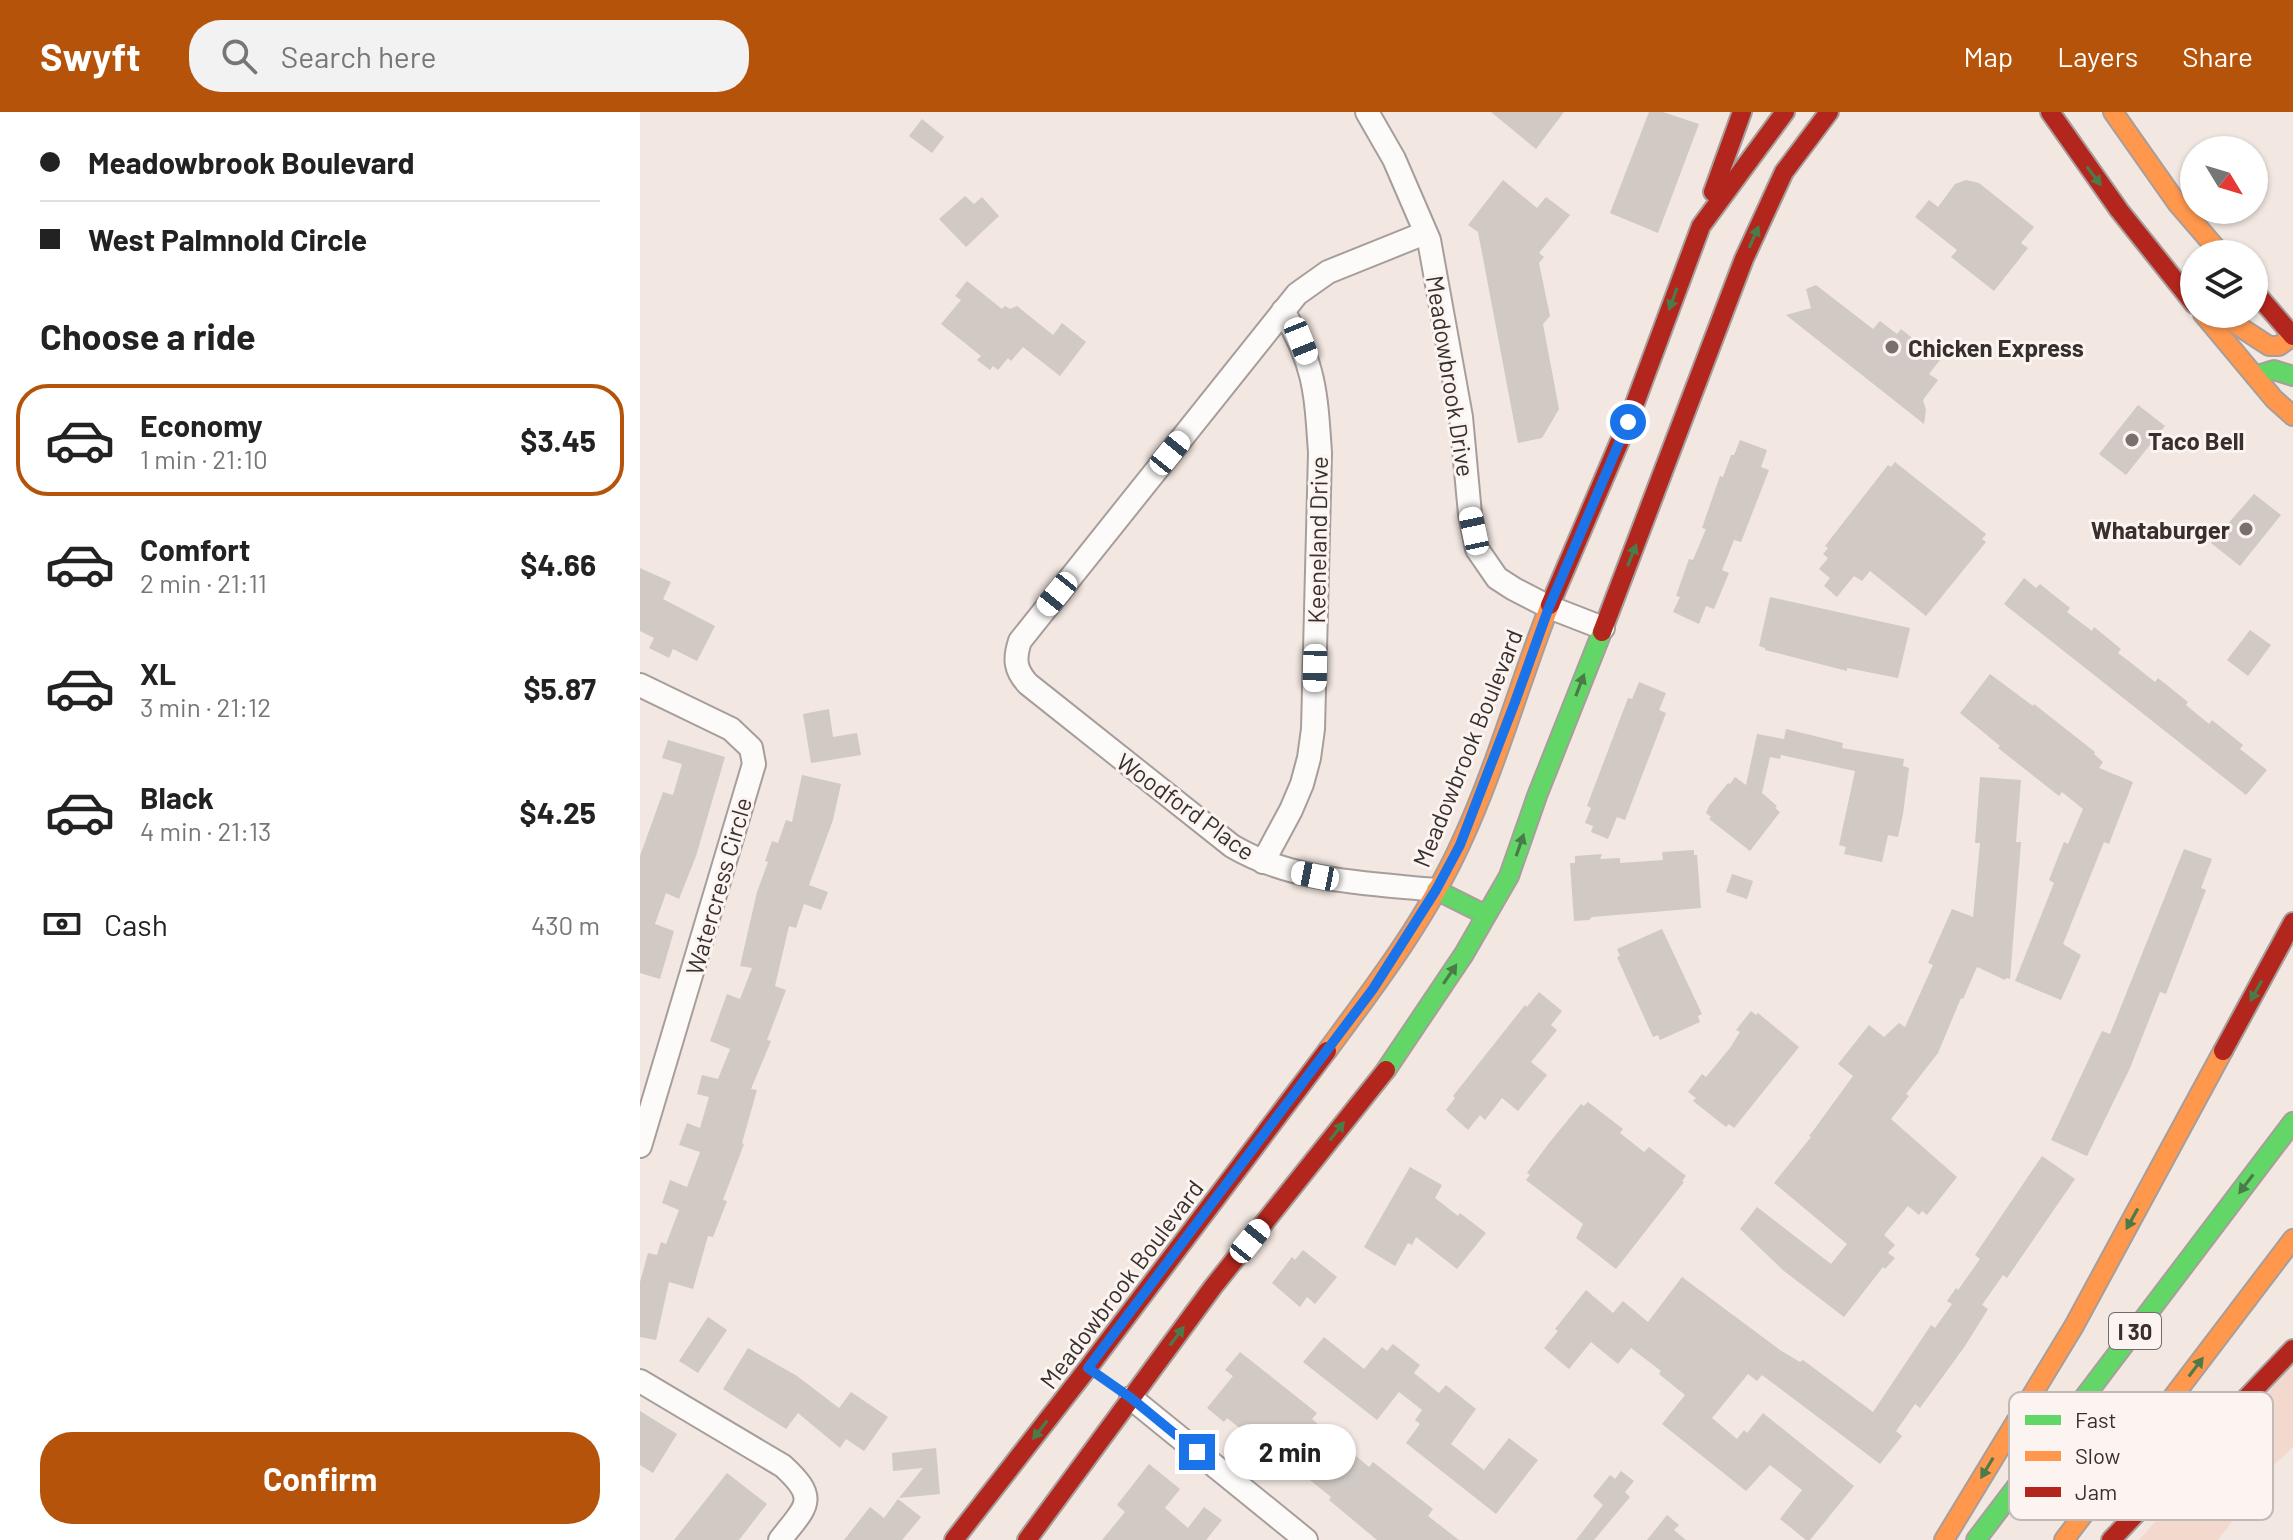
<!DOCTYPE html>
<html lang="en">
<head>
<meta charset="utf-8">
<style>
  :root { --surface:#fff; --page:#f2f2f2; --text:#222; --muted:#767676; --line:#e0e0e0; --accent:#b45309 }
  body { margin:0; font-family:Barlow,sans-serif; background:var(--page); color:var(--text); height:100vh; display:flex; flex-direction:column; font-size:30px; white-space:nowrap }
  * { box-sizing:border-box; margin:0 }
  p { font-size:26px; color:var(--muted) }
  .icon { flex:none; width:44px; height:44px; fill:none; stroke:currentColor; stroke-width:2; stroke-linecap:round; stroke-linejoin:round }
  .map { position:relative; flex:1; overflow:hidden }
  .details { display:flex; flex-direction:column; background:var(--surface); width:640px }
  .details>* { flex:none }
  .banner { display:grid; align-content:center; height:176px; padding:0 40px; background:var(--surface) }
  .needle { width:52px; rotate:128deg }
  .tools { position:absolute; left:1540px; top:24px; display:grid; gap:16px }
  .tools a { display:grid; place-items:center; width:88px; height:88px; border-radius:50%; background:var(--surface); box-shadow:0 2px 6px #0004; font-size:40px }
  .end { position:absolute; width:36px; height:36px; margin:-18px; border:10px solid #1a73e8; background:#fff; box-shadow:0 0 0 4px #fff }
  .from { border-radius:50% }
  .bubble { position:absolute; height:56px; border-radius:28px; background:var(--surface); box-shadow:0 2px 6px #0004; font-size:26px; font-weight:700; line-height:56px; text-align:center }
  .car { position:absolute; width:24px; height:48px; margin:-24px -12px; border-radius:10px; box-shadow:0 0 6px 2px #0007; background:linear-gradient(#fff 24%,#345 0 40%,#fff 0 76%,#345 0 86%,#fff 0) }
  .banner b { display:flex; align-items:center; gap:28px; height:76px; font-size:30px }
  .banner b+b { border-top:2px solid var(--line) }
  .banner i { width:20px; height:20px; background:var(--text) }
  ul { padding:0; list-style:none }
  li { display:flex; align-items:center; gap:24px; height:112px; margin:0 16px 12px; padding:0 24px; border:4px solid transparent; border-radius:32px }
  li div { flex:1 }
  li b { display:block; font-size:30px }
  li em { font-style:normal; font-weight:700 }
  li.active { border-color:var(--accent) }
  li>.icon { width:72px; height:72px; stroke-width:1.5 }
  h2 { padding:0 40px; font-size:36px; line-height:96px }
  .pay { display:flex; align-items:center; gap:20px; height:88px; padding:0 40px; font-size:30px }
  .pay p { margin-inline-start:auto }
  .primary-button { display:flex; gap:16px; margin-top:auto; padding:16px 40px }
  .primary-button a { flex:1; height:92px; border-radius:32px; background:var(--accent); color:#fff; font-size:32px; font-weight:700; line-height:92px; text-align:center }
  header { display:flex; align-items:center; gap:48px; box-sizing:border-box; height:112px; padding:0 40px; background:var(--accent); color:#fff }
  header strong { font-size:38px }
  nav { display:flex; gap:44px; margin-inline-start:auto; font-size:28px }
  .search { width:560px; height:72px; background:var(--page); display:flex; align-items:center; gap:20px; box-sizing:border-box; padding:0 28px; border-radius:32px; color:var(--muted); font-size:30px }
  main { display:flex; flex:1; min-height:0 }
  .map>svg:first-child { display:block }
</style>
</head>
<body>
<header>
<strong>Swyft</strong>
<div class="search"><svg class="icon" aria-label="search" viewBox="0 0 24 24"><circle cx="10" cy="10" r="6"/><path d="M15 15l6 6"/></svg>Search here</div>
<nav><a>Map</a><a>Layers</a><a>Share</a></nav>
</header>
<main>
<section class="details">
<div class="banner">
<b><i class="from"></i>Meadowbrook Boulevard</b>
<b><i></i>West Palmnold Circle</b>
</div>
<h2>Choose a ride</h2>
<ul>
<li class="active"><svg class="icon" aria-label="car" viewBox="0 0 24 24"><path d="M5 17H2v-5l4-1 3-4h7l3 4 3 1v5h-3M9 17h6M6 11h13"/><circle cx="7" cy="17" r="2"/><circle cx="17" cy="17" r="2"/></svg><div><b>Economy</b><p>1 min · 21:10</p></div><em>$3.45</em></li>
<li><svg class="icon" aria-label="car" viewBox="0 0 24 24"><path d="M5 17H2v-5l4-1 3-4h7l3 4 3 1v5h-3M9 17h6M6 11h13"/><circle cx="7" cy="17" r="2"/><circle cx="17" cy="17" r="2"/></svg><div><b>Comfort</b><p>2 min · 21:11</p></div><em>$4.66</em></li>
<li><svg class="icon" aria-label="car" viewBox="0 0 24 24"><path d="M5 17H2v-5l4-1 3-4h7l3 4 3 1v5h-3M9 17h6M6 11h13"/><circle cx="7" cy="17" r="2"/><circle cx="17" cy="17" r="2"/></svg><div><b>XL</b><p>3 min · 21:12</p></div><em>$5.87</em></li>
<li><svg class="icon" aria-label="car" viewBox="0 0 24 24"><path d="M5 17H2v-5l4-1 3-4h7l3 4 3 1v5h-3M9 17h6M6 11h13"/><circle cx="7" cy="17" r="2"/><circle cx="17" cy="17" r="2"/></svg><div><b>Black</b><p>4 min · 21:13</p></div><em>$4.25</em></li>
</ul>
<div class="pay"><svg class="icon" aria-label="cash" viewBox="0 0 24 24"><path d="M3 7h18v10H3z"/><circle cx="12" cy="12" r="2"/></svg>Cash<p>430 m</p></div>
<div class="primary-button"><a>Confirm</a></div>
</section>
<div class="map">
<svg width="1653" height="1428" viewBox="0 0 1653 1428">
  <rect width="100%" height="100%" fill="#f2e7e1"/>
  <path fill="#f3d9cd" d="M1653 1252V1335L1637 1350 1578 1428H1499Z"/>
  <g fill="#d1c9c4">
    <path d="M851 0H924L896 37Z"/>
    <path d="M1009 0H1023L1059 12 1018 121 970 101Z"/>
    <path d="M282 7 304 25 292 41 269 24Z"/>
    <path d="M863 68 897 96 906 85 930 103 899 141 904 145 899 151 910 204 903 212 919 297 902 326 878 331 838 120 828 113Z"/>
    <path d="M1326 68 1339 71 1394 115 1381 131 1388 136 1354 179 1311 145 1317 138 1275 105 1289 88 1298 95 1315 72Z"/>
    <path d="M325 84 334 92 342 85 359 104 326 135 299 107Z"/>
    <path d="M327 169 362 197 365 194 370 197 377 194 413 223 422 211 446 230 420 264 383 235 371 249 368 246 358 258 353 254 350 258 337 248 341 244 301 212 321 188 315 184Z"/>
    <path d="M1176 173 1233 217 1240 209 1257 222 1261 217 1300 248 1289 262 1298 268 1283 288 1286 298 1284 312 1146 203 1171 196 1166 177Z"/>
    <path d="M1498 293 1525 314 1486 363 1459 342Z"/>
    <path d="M1100 328 1127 338 1121 355 1129 358 1101 430 1094 428 1082 458 1089 461 1074 497 1066 494 1059 512 1033 500 1040 485 1036 484 1049 447 1053 448 1066 417 1062 416 1080 364 1083 365 1091 343H1094Z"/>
    <path d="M1255 350 1346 422 1342 427 1346 430 1286 504 1230 459 1222 469 1214 464 1197 485 1184 474 1190 466 1179 457 1188 446 1183 442 1188 436 1185 434 1248 353 1251 355Z"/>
    <path d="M1614 382 1641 403 1600 454 1571 431Z"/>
    <path d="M0 456 31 470 23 487 75 514 57 549 33 537 29 546 9 536 14 526 0 519Z"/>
    <path d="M1384 466 1396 476 1400 472 1430 496 1427 500 1452 519 1454 515 1481 537 1478 541 1490 550 1515 570 1518 566 1548 590 1546 593 1569 612 1572 608 1603 633 1600 637 1627 658 1606 683 1364 492Z"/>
    <path d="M1130 485 1270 516 1258 566 1207 556V559L1125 538V536L1119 534Z"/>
    <path d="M1610 518 1631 533 1608 564 1587 548Z"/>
    <path d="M1350 562 1393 594 1394 592 1455 640 1454 642 1463 650 1459 656 1493 670 1469 732 1464 730 1423 832 1441 843 1421 888 1375 869 1414 771 1409 768 1424 730 1428 732 1443 697 1422 680 1419 684 1358 636 1360 634 1320 601Z"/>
    <path d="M999 570 1026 581 1019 598 1026 601 985 708 977 705 968 727 951 720 953 714 945 711 951 696 947 694 988 586 992 587Z"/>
    <path d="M189 597 193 625 217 621 221 643 171 651 163 602Z"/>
    <path d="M1146 617 1203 631 1202 636 1264 647 1263 654 1269 656 1263 702 1258 725 1248 723 1242 750 1204 742 1206 735 1199 733 1215 659 1141 643 1140 647 1130 645 1122 681 1137 694 1135 696 1140 700 1110 739 1069 707 1071 705 1066 701 1069 694 1088 671 1090 672 1095 665 1106 673 1117 622 1144 627Z"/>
    <path d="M28 628 85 645 56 744 39 787 26 781 15 812 34 819 20 867 0 861V744L23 680 33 683 42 652 22 646Z"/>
    <path d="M162 663 201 672 193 708 169 773 188 780 181 798 164 792 156 816 149 814 135 874 146 878 127 928 131 929 111 977 117 978 102 1031 104 1032 83 1088 87 1089 73 1125 68 1124 53 1177 29 1170 16 1228 0 1225V1170L8 1141 17 1143 21 1130 26 1132 39 1098 22 1091 30 1068 47 1075 60 1040 39 1033 47 1011 60 1016 69 985 57 982 62 963 78 967 90 937 70 929 87 882 100 887 112 856 100 854 117 780 128 750 125 749 132 729 138 731 146 708 152 710Z"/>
    <path d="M1340 665 1381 668 1376 730H1381L1370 867 1366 866 1365 868 1337 855 1323 887 1321 886 1298 941 1266 982 1269 984 1251 1007 1317 1065 1287 1103 1282 1099 1279 1103 1268 1094 1244 1123 1255 1133 1248 1141 1255 1146 1245 1157 1243 1155 1204 1205 1144 1159 1100 1117 1117 1095 1191 1152 1207 1132 1134 1071 1171 1025 1169 1024 1173 1019 1213 964 1198 952 1229 913 1244 925 1259 911 1265 915 1293 853 1288 851 1312 797 1333 805 1340 731H1335Z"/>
    <path d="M1544 737 1572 747 1561 776 1566 778 1526 882 1520 880 1490 956 1447 1044 1411 1028 1462 919 1470 922Z"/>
    <path d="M1054 738V743H1057L1061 796 952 805 949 808 934 809 930 751H935V744L962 742 960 747 980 746V751L1023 748 1022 740Z"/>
    <path d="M1092 762 1113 769 1107 787 1086 780Z"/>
    <path d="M1022 817 1062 902 1058 904 1060 910 1020 928 1018 923 1013 925 977 845 980 844 977 837Z"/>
    <path d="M899 880 922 899 911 913 917 918 891 950 907 963 878 999 862 986 845 1008 840 1003 828 1018 806 998 815 986 813 984 885 893 887 895Z"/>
    <path d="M1111 899 1116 903 1118 901 1159 935 1094 1016 1089 1012 1086 1015 1053 989 1056 986 1048 980 1062 962 1066 965 1090 936 1100 920 1096 918Z"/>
    <path d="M948 990 983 1017 980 1021 1004 1040 1009 1035 1046 1064 1042 1069 1044 1070 976 1157 936 1126 943 1112 886 1068 890 1063 887 1061 909 1031 941 992 944 994Z"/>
    <path d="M1402 1044 1435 1067 1367 1166 1363 1163 1342 1193 1348 1197 1325 1234 1280 1296 1275 1292 1256 1319 1262 1324 1240 1352 1122 1263 1117 1269 1108 1262 1072 1306 1097 1327 1104 1318 1107 1321 1123 1301 1214 1374 1170 1428H1166L1140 1407 1162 1378 1130 1353 1106 1379 1022 1312 1045 1283 1019 1262 1021 1259 991 1236 978 1252 951 1230 929 1257 904 1236 918 1219 915 1217 946 1178 973 1201 983 1189 1008 1210 1042 1165 1140 1238 1160 1250 1163 1248 1233 1300 1291 1213 1295 1216 1312 1192 1307 1189 1316 1176 1318 1178 1340 1147 1335 1143Z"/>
    <path d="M770 1055 802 1073 795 1086 818 1104 820 1101 846 1121 817 1157 776 1125 772 1133 768 1131 755 1154 724 1135Z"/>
    <path d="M663 1138 697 1165 675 1192 667 1185 660 1195 632 1171 652 1145 655 1148Z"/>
    <path d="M68 1205 87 1218 58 1261 39 1249Z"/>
    <path d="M684 1225 724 1257 742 1235 747 1239 753 1232 780 1253 774 1261 799 1281 806 1273 836 1297 811 1332 844 1358 869 1326 898 1348 856 1402 766 1331 780 1312 775 1308 782 1298 759 1280 737 1308 663 1250Z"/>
    <path d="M108 1236 157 1264 199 1296 211 1280 248 1305 224 1339 206 1327 200 1336 158 1301 146 1317 83 1277Z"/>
    <path d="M600 1240 677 1301 672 1307 729 1355 733 1350 793 1397 788 1404 819 1428H737L689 1388 691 1385 661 1361 671 1349 633 1319 621 1333 587 1306 584 1310 567 1296 593 1264 585 1258Z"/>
    <path d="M0 1299 37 1322 13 1361 0 1353Z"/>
    <path d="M296 1336 300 1382 259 1386 283 1356 253 1359 252 1341Z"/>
    <path d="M509 1352 540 1377 525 1396 548 1416 564 1395 582 1408 566 1428H462L485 1400 477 1393Z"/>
    <path d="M981 1359 994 1369 985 1380 990 1385 954 1428H936L963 1393 953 1384 970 1363 975 1367Z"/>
    <path d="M87 1361 127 1392 99 1428H34Z"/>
    <path d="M258 1387 281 1405 262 1428H204L230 1395 244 1406Z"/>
    <path d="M1027 1403 1039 1413 1034 1418 1046 1428H1007Z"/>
  </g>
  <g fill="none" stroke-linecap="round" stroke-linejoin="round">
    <defs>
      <g id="street">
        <path d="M727 0 754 47 789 128 821 305 830 402 837 437 857 466 874 477 909 495 963 516"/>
        <path d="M785 121 688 160 657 182 380 529C374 547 375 558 388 572L592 734C653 770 727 771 796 778"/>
        <path d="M0 573 91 617 111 636 114 652 0 1034"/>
        <path d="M623 750 651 698 662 672 669 646 673 617 680 341C676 281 675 252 643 199"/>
        <path d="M0 1269 143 1354C180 1388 166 1394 140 1428"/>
        <path d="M491 1286 666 1428"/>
      </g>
      <g id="fast">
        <path d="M1615 264 1634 258 1653 264"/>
        <path d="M796 778 846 803"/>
        <path d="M746 958 824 842 869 764 897 684 962 520"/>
        <path d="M1336 1428 1653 1010"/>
      </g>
      <g id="slow">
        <path d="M1473 0 1537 91 1581 142"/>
        <path d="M1563 202 1634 287 1653 304"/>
        <path d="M1580 202 1629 234H1639L1653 224"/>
        <path d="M687 939C735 874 786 807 820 733 856 656 879 572 910 493"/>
        <path d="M1304 1428 1434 1214 1583 939"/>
        <path d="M1424 1428 1653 1127"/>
      </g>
      <g id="jam">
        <path d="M1410 0 1479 98 1554 192"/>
        <path d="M1073 80 1102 0"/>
        <path d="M1614 179 1653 224"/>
        <path d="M910 493 988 310 1061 114 1145 0"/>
        <path d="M962 520 1104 147 1144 60 1189 0"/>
        <path d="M1583 939 1653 810"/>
        <path d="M314 1428 448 1256 687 939"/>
        <path d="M387 1428 573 1175 746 958"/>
        <path d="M1471 1428 1653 1237"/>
      </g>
    </defs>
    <use href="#street" stroke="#a79e9b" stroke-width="26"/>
    <use href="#fast" stroke="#a79e9b" stroke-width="22"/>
    <use href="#slow" stroke="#a79e9b" stroke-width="22"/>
    <use href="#jam" stroke="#a79e9b" stroke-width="22"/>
    <use href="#street" stroke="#fdfbfa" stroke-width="22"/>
    <use href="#fast" stroke="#63d668" stroke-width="18"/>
    <use href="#slow" stroke="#ff974d" stroke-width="18"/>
    <use href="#jam" stroke="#b3261e" stroke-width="18"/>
  </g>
  <defs><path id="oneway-solid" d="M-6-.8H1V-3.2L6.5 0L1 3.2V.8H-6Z" transform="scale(2)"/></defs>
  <g fill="#4b7b48">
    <use href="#oneway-solid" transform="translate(1454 64) rotate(53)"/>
    <use href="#oneway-solid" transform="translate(1114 125) rotate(-66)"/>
    <use href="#oneway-solid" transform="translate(1033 187) rotate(110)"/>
    <use href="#oneway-solid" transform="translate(992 443) rotate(-68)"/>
    <use href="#oneway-solid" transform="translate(940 573) rotate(-69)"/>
    <use href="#oneway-solid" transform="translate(880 733) rotate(-71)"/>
    <use href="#oneway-solid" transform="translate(810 862) rotate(-56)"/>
    <use href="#oneway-solid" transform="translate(1616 879) rotate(119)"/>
    <use href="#oneway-solid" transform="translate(697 1019) rotate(-52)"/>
    <use href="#oneway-solid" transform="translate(1606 1072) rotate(127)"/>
    <use href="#oneway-solid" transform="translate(1492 1107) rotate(119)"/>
    <use href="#oneway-solid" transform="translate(537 1224) rotate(-53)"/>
    <use href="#oneway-solid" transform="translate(1556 1255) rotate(-53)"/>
    <use href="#oneway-solid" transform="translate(400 1318) rotate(128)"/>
    <use href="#oneway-solid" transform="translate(1347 1356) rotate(121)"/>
  </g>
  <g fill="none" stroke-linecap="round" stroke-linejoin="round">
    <path stroke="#1a73e8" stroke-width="10" d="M557 1340 491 1286 448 1256 733 877 796 778 820 733 875 590 909 495 988 310"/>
  </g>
  <g fill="#79706c" stroke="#fcf4f1" stroke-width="3">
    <circle cx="1252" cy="235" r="8"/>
    <circle cx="1492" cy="328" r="8"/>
    <circle cx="1606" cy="417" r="8"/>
  </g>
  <g text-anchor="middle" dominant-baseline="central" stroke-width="6" stroke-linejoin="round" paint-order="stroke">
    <rect fill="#fcf4f1" stroke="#736b68" stroke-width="2" x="1469" y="1201" width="52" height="36" rx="6"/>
    <g font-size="22" font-weight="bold" fill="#38302d">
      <text x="1495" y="1219">I 30</text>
    </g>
    <g font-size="24" font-weight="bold" fill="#38302d" stroke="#fcf4f1" text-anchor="start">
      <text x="1268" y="235">Chicken Express</text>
      <text x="1508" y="328">Taco Bell</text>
      <text x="1590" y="417" text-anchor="end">Whataburger</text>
    </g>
    <g font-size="24" fill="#38302d" stroke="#fcf4f1">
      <text transform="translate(811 264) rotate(81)">Meadowbrook Drive</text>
      <text transform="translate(677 428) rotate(-89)">Keeneland Drive</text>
      <text transform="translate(827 636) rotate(-68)">Meadowbrook Boulevard</text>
      <text transform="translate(546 694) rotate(36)">Woodford Place</text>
      <text transform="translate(78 774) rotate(-74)">Watercress Circle</text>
      <text transform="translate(481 1172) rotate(-53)">Meadowbrook Boulevard</text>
    </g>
  </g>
  <rect x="1369" y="1280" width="264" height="128" rx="12" fill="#fcf4f1" stroke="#c1b9b6" stroke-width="2"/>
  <rect x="1385" y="1303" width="36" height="10" fill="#63d668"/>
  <rect x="1385" y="1339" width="36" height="10" fill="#ff974d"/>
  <rect x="1385" y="1375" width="36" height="10" fill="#b3261e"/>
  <g font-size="22" fill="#38302d">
    <text x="1435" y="1316">Fast</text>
    <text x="1435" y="1352">Slow</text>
    <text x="1435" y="1388">Jam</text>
  </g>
</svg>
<div class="tools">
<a><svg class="needle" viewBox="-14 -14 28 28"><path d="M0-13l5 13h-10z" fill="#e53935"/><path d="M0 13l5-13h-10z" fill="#767676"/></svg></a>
<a><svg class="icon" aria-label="layers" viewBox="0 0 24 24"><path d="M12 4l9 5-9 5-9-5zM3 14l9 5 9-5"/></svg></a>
</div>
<i class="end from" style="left:988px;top:310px"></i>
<i class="end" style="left:557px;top:1340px"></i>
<div class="bubble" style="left:584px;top:1312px;width:132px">2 min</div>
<i class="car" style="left:661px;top:229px;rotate:158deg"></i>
<i class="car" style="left:530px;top:341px;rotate:39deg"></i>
<i class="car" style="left:834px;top:419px;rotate:348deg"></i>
<i class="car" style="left:417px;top:482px;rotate:219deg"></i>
<i class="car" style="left:675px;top:556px;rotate:181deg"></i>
<i class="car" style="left:675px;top:764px;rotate:281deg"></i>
<i class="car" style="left:610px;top:1129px;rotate:39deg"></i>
</div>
</main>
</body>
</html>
